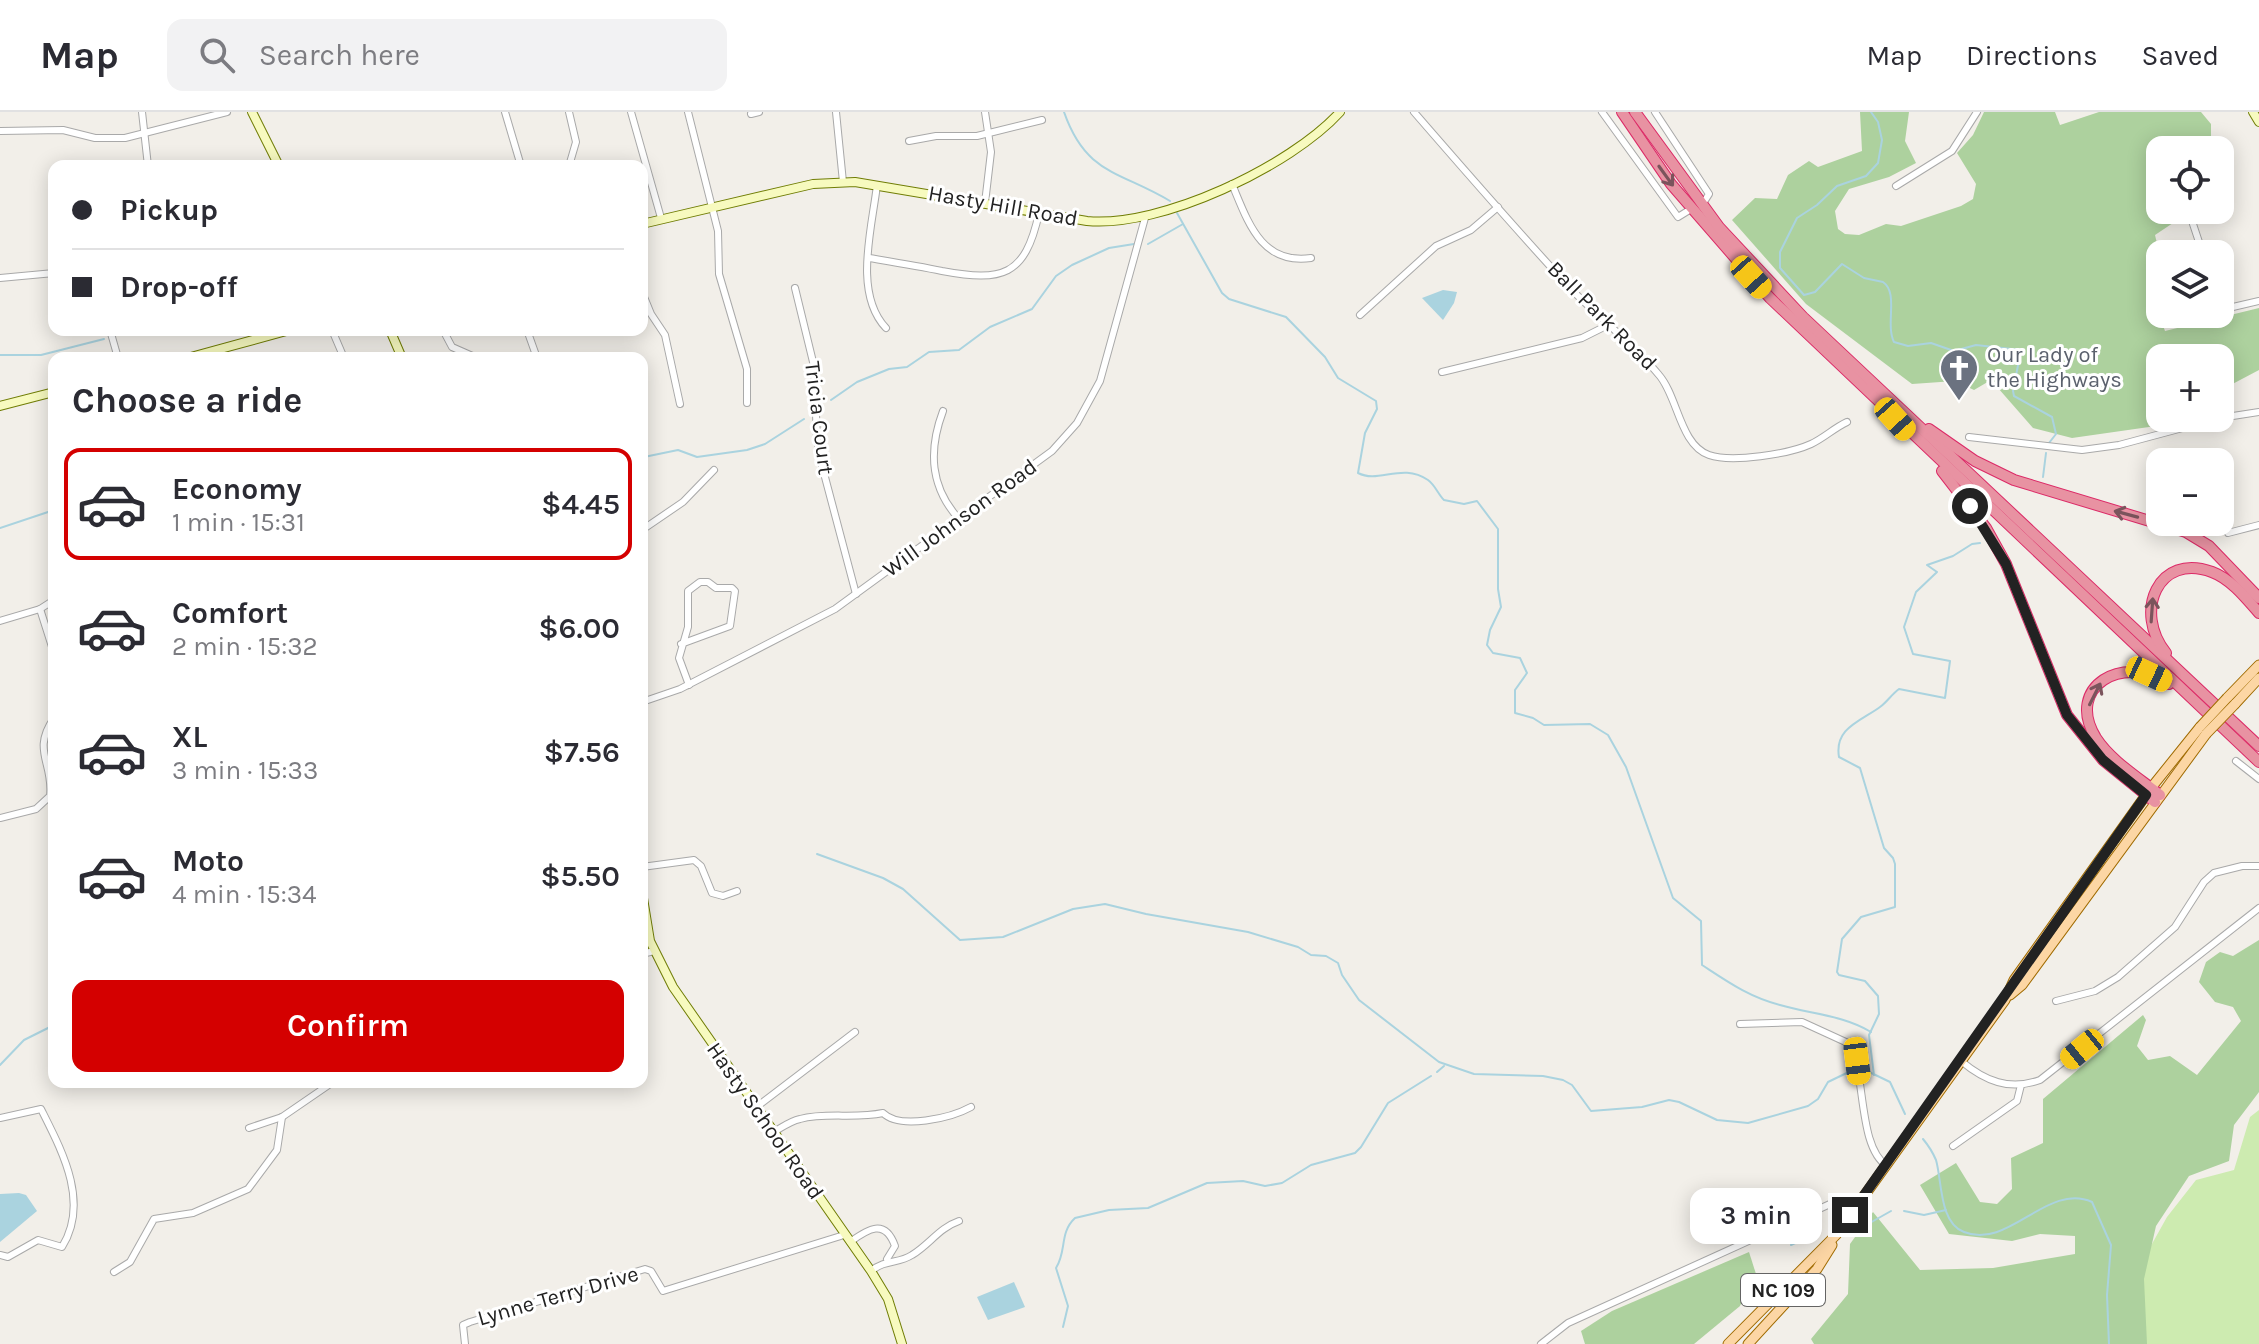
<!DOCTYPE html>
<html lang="en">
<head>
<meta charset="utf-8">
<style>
  :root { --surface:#fff; --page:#f2f2f3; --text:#2b2b33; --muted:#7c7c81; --line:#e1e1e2; --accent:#d40000 }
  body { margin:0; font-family:Karla,sans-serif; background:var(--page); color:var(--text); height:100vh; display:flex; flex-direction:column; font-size:30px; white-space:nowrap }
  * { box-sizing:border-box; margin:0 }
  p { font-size:26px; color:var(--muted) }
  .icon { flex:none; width:44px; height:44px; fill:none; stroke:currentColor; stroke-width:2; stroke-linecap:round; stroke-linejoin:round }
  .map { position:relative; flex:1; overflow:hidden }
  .drawer { position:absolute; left:48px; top:240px; width:600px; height:736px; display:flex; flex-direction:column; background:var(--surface); border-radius:16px; box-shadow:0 4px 20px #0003 }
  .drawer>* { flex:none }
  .hud { position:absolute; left:48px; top:48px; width:600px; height:176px; border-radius:16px; box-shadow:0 4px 20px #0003; display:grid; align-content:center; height:176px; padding:0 24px; background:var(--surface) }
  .controls { position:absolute; left:2146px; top:24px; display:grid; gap:16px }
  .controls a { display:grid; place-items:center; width:88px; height:88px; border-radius:16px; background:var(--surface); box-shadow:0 4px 20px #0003; font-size:40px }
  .end { position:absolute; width:36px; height:36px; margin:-18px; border:10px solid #222; background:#fff; box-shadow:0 0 0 4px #fff }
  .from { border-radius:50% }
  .bubble { position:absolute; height:56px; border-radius:16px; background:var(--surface); box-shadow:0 4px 20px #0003; font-size:26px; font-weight:600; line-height:56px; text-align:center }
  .car { position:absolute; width:24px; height:48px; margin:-24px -12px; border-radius:10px; box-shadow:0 0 6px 2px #0007; background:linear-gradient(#f5c518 24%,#345 0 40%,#f5c518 0 76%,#345 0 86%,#f5c518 0) }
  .hud b { display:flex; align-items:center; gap:28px; height:76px; font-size:30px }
  .hud b+b { border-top:2px solid var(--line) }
  .hud i { width:20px; height:20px; background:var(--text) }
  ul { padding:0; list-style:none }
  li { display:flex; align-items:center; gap:24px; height:112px; margin:0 16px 12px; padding:0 8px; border:4px solid transparent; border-radius:16px }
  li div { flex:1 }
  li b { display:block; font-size:30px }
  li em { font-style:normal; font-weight:600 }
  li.on { border-color:var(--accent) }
  li>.icon { width:72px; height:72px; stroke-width:1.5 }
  h2 { padding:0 24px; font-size:36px; line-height:96px }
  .primary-button { display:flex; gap:16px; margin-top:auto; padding:16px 24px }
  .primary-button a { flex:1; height:92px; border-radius:16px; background:var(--accent); color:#fff; font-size:32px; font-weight:600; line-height:92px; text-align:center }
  header { display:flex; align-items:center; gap:48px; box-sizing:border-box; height:112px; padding:0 40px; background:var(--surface); border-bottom:2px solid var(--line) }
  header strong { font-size:38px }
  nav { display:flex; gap:44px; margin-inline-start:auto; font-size:28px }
  .search { width:560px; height:72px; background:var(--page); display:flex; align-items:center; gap:20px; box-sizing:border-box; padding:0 28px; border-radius:16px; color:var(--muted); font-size:30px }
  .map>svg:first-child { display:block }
</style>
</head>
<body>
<header>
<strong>Map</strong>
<div class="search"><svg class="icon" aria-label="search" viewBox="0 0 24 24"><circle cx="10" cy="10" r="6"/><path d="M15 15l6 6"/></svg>Search here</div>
<nav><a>Map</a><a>Directions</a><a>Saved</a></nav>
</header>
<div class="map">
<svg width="2259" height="1232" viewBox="0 0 2259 1232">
  <rect width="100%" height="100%" fill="#f2efe9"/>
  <path fill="#cdebb0" d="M2259 998V1232H2143V1148L2167 1105 2196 1068 2234 1058 2250 1005Z"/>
  <g fill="#add19e">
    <path d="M1860 0H1909L1905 29 1916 51 1889 65 1849 77 1835 99 1838 117 1845 122 1859 123 1886 112 1901 114 1961 94 1973 87 1976 72 1957 41 1973 23 1984 0H2055L2060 13 2099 0H2201L2211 12V38H2160V98H2182L2176 109 2155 123 2160 144V202H2170L2161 208 2165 219 2259 196V258L2223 277 2220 275V246H2160V306H2163L2156 314 2072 326 2033 316 1991 268 1974 278 1955 269 1912 272 1806 192 1732 108 1755 86 1777 87 1788 63 1809 49 1818 55 1862 39Z"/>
    <path d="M2259 828V980L2234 1013 2229 1049 2189 1064 2156 1114 2144 1167 2147 1232H1814L1811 1227 1848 1182 1850 1132 1873 1100 1920 1158 1993 1156 2075 1142V1124L2040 1122 2012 1129 1949 1122 1920 1073 1956 1051 1980 1090 1997 1092 2012 1077 2011 1046 2043 1031V987L2143 903 2146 908 2137 934 2148 948 2170 944 2197 963 2241 909 2233 895 2215 890 2199 870 2206 850 2220 840 2233 844Z"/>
    <path d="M1749 1140 1756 1162 1740 1194 1694 1232H1585L1581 1219 1612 1199Z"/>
  </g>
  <g fill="#aad3df">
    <path d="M1443 178 1457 180 1454 191 1443 208 1422 186Z"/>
    <path d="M19 1081 26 1083 37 1099 0 1130V1082Z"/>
    <path d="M1014 1170 1025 1195 988 1208 977 1185Z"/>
  </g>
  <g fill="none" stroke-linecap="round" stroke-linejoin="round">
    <g stroke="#aad3df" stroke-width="2">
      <path d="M1064 0C1086 63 1120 59 1170 89"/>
      <path d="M1871 0 1878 10 1882 28 1878 51 1866 64 1837 74 1817 93 1797 106 1780 140V156L1804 183 1815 180 1842 152 1864 166 1883 170C1899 181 1885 212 1894 230L1908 234 1931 231 1954 239 1976 233 2021 238 2013 279 2014 284 2052 305 2056 322 2049 331"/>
      <path d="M1177 101 1222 181 1229 187 1286 205 1325 245 1338 266 1376 289 1377 297 1365 321 1358 361C1379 372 1402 350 1428 368 1435 373 1438 382 1444 388L1464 392 1477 389 1498 417V477L1501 495 1490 518 1487 533 1493 541 1520 546 1527 561 1515 578V601L1533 606 1544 613 1590 612 1608 623 1626 655 1673 786 1701 809 1702 853C1728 870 1749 885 1780 893 1810 902 1843 903 1871 920"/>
      <path d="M1148 132 1183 112"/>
      <path d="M0 243H41L104 227"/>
      <path d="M831 288 857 270 889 257 907 255 929 240 959 238 990 215 1032 197 1056 164 1072 153 1109 136 1134 132"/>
      <path d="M644 345 678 338 697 345 747 338 765 332 804 307"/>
      <path d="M2043 365 2046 341"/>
      <path d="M0 416 54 398"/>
      <path d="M817 742 883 766 903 777 960 828 1003 825 1073 797 1105 792 1146 802 1248 820 1298 835 1311 843 1326 844 1338 851 1342 863 1359 888 1439 950 1474 962 1543 964 1563 968 1572 973 1591 999 1642 995 1669 988 1679 990 1717 1008 1748 1011 1808 994 1818 987 1828 970 1855 957"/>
      <path d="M0 953 24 928 54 913"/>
      <path d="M1861 956 1890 970 1905 1002"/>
      <path d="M1437 960 1444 954"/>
      <path d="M1874 963 1869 923 1879 902 1878 884 1865 869 1839 863 1837 860 1842 827 1861 805 1895 795V752L1893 746 1884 736 1860 656 1839 645C1834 616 1861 609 1880 595 1887 590 1892 582 1899 577L1945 586 1950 549 1913 542 1904 515 1916 480 1937 460 1927 453 1953 444 1972 432 1980 431"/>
      <path d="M1923 1027C1928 1033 1933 1041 1936 1048 1942 1068 1939 1111 1964 1120 2009 1138 2047 1070 2092 1090L2111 1133 2107 1183 2109 1232"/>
      <path d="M1904 1099 1924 1103 1946 1098"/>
      <path d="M1852 1121 1891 1099"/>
      <path d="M1791 1133 1812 1123"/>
      <path d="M1063 1215 1068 1194 1056 1156C1067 1139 1059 1121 1075 1106L1109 1098 1148 1096 1207 1071 1243 1069 1265 1074 1282 1071 1311 1053 1355 1041 1361 1035 1388 991 1431 964"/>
    </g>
    <defs>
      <g id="street">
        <path d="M142 0 148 54"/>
        <path d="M505 0 521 54"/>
        <path d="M631 0 661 106"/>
        <path d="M688 0 718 119 719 162 747 257V291"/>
        <path d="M836 0 843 70"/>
        <path d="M1414 0C1466 60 1518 120 1572 178 1600 207 1633 231 1659 263 1678 285 1680 333 1709 343 1732 351 1789 342 1811 332 1824 326 1834 316 1847 310"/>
        <path d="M1602 0 1678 105 1691 97"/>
        <path d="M1655 0 1709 82 1702 93"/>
        <path d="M751 2 759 0"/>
        <path d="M0 19 63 18 95 26H125L227 0"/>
        <path d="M909 29 936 24H977L1042 8"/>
        <path d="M569 54 576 30 569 0"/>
        <path d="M1232 72C1248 110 1261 153 1311 146"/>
        <path d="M877 73C872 116 853 181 886 216"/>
        <path d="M1896 74 1952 39 1977 0"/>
        <path d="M985 91 991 40 985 0"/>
        <path d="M2190 103 2203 142"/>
        <path d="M869 146C893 150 918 154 942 159 1002 170 1025 165 1039 101"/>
        <path d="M0 166 54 161"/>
        <path d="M795 176 814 254 817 327 821 350 856 482"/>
        <path d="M642 180 651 202 665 223 680 292"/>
        <path d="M2220 198 2259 189"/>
        <path d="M1360 203 1436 134 1471 118 1498 95"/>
        <path d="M2169 211 2204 202"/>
        <path d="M110 218 118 246"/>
        <path d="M332 218 344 246"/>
        <path d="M443 218 452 235 477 246"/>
        <path d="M527 218 537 246"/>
        <path d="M1442 260 1582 226 1608 213"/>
        <path d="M943 299C928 339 930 375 959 407"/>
        <path d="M2220 306 2259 300"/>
        <path d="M1969 325 2082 338 2119 333 2220 306"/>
        <path d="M642 418 683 390 714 358"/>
        <path d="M2228 421 2259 413"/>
        <path d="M40 497 54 541"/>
        <path d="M0 509 40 497 54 488"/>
        <path d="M681 532 730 514 735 479 732 476H716L708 470H700L688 479V515L679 546 689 573"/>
        <path d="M642 590 680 577 835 497 1052 339 1077 311 1100 269 1145 106"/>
        <path d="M2236 649 2259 667"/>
        <path d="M0 706 36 697 50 684C54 651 31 639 54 606"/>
        <path d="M642 755 694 748 701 754 712 781 723 784 737 779"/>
        <path d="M642 842 654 839"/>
        <path d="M2056 889 2095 879 2118 865 2175 815 2204 770 2214 761 2242 754H2259"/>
        <path d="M1740 912 1802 910 1850 932C1866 964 1858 1035 1887 1054"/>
        <path d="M1961 949C1985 969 2009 979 2040 968L2259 796"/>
        <path d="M755 996 855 920"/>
        <path d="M0 1006 41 997C62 1039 90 1090 62 1135L38 1128 8 1145 0 1143"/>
        <path d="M249 1016 282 1005 333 970"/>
        <path d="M772 1021C781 1016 790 1009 800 1007 826 1000 855 1007 883 1001 900 1018 951 1006 971 995"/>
        <path d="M1953 1034 2017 989 2021 973"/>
        <path d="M850 1130C868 1117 885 1106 895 1134L887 1147"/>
        <path d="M871 1159C886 1147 898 1152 912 1143 930 1132 939 1116 959 1109"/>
        <path d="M114 1160 130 1150 154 1107 193 1101 248 1077 277 1038 282 1005"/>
        <path d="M465 1232 463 1213 470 1210 645 1157 651 1159 663 1179 844 1123"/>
        <path d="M1541 1232 1568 1211 1830 1092"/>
      </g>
      <g id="secondary">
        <path d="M252 0 279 54"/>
        <path d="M2253 0 2259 10"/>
        <path d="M642 112 813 72 855 70 1087 109C1161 116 1291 54 1340 0"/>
        <path d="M390 218 402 246"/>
        <path d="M187 246 290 218"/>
        <path d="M0 294 54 280"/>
        <path d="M642 780 650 829 673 875 871 1159 888 1187 902 1232"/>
      </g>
      <g id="primary">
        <path d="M2227 586 2259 553"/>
        <path d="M2235 592 2259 566"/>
        <path d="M2010 883 2022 873 2206 622"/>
        <path d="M1728 1232 1836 1123 2005 888 2014 868 2151 676 2200 615"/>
        <path d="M1748 1232 1817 1157 1832 1133"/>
      </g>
      <g id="highway">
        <path d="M1622 0 1671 72 1770 186 2259 650"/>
        <path d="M1635 0 1719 115 1803 205 2259 634"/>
        <path d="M1929 317 1975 349 2014 368 2186 420 2209 434 2259 486"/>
        <path d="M1942 359 1986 416 2006 452 2067 603 2103 648 2155 690"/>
        <path d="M2166 541C2133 500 2158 440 2212 460 2231 467 2246 486 2259 501"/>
        <path d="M2160 683C2139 666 2111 649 2096 626 2064 574 2124 541 2169 572"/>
      </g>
    </defs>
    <use href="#street" stroke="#a9a9a9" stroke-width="8"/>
    <use href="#secondary" stroke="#707d05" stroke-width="10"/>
    <use href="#primary" stroke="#a06b00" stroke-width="11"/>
    <use href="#highway" stroke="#dc2a67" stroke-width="12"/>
    <use href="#street" stroke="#fff" stroke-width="6"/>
    <use href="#secondary" stroke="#f7fabf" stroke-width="8"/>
    <use href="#primary" stroke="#fcd6a4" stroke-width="9"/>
    <use href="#highway" stroke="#e892a2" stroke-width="10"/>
    <defs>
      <g id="primary-bridge">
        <path d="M2200 615 2227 586"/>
        <path d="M2206 622 2235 592"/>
      </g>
    </defs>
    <use href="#primary-bridge" stroke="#a06b00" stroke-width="11" stroke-linecap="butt"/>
    <use href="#primary-bridge" stroke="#fcd6a4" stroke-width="9"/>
  </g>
  <defs><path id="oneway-shaft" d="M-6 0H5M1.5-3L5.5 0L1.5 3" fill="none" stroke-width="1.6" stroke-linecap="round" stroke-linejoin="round" transform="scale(2)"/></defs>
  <g stroke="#7b545c">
    <use href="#oneway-shaft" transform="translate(1666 64) rotate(54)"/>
    <use href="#oneway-shaft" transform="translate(2126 402) rotate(-165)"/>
    <use href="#oneway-shaft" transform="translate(2152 498) rotate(-86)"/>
    <use href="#oneway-shaft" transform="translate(2095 582) rotate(-63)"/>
  </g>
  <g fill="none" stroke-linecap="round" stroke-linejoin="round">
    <path stroke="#222" stroke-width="10" d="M1850 1103 2146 683 2103 648 2067 603 2006 452 1970 394"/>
  </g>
  <defs>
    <symbol id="church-pin" viewBox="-11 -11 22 30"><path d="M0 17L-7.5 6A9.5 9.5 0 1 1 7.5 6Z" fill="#6b7280" stroke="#fff"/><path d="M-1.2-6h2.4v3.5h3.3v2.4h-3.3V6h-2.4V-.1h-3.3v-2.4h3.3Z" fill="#fff"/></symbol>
  </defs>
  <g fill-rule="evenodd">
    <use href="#church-pin" x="1937" y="234" width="44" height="60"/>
  </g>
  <g text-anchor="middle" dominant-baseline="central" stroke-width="6" stroke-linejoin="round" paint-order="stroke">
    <rect fill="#fff" stroke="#646464" stroke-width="2" x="1741" y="1162" width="84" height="32" rx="6"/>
    <g font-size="20" font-weight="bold" fill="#222">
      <text x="1783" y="1178">NC 109</text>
    </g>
    <g font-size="22" fill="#222" stroke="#fff">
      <text transform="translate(1003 94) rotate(10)">Hasty Hill Road</text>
      <text transform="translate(1602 204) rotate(45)">Ball Park Road</text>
      <text transform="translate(819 306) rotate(83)">Tricia Court</text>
      <text transform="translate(960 406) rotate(-36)">Will Johnson Road</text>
      <text transform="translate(765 1009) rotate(55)">Hasty School Road</text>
      <text transform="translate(558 1184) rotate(-16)">Lynne Terry Drive</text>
    </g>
    <g font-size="22" fill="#5b616d" stroke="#fff" text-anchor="start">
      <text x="1987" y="243">Our Lady of<tspan x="1987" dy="25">the Highways</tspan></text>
    </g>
  </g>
</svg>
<div class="controls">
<a><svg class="icon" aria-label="locate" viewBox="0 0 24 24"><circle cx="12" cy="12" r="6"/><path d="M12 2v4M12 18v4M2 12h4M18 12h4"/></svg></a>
<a><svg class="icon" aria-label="layers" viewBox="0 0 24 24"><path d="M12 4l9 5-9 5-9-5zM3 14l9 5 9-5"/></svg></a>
<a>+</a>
<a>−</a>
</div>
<i class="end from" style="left:1970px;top:394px"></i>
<i class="end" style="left:1850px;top:1103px"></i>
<div class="bubble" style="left:1690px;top:1076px;width:132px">3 min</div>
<i class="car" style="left:1751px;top:165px;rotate:138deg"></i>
<i class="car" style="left:1895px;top:307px;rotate:138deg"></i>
<i class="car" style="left:2149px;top:562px;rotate:115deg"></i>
<i class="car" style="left:2082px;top:937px;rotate:231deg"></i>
<i class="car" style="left:1857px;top:949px;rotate:173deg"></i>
<div class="hud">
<b><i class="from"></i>Pickup</b>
<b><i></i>Drop-off</b>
</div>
<section class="drawer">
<h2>Choose a ride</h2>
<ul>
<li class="on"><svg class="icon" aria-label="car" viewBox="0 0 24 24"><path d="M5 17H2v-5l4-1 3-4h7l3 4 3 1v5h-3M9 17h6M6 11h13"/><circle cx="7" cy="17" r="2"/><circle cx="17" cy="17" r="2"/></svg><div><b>Economy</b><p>1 min · 15:31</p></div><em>$4.45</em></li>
<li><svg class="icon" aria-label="car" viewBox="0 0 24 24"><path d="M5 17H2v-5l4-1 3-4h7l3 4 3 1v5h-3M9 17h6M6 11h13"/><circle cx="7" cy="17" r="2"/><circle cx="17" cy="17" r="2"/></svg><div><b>Comfort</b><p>2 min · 15:32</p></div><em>$6.00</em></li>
<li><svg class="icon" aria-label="car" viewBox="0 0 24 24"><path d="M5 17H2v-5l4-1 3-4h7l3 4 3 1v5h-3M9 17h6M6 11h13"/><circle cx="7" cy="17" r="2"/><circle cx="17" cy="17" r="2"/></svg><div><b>XL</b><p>3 min · 15:33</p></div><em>$7.56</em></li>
<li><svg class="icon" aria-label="car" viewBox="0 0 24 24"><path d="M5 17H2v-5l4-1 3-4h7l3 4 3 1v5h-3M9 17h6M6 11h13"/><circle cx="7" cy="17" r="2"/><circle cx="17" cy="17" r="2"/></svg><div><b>Moto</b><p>4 min · 15:34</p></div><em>$5.50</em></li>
</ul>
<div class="primary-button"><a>Confirm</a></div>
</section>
</div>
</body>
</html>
